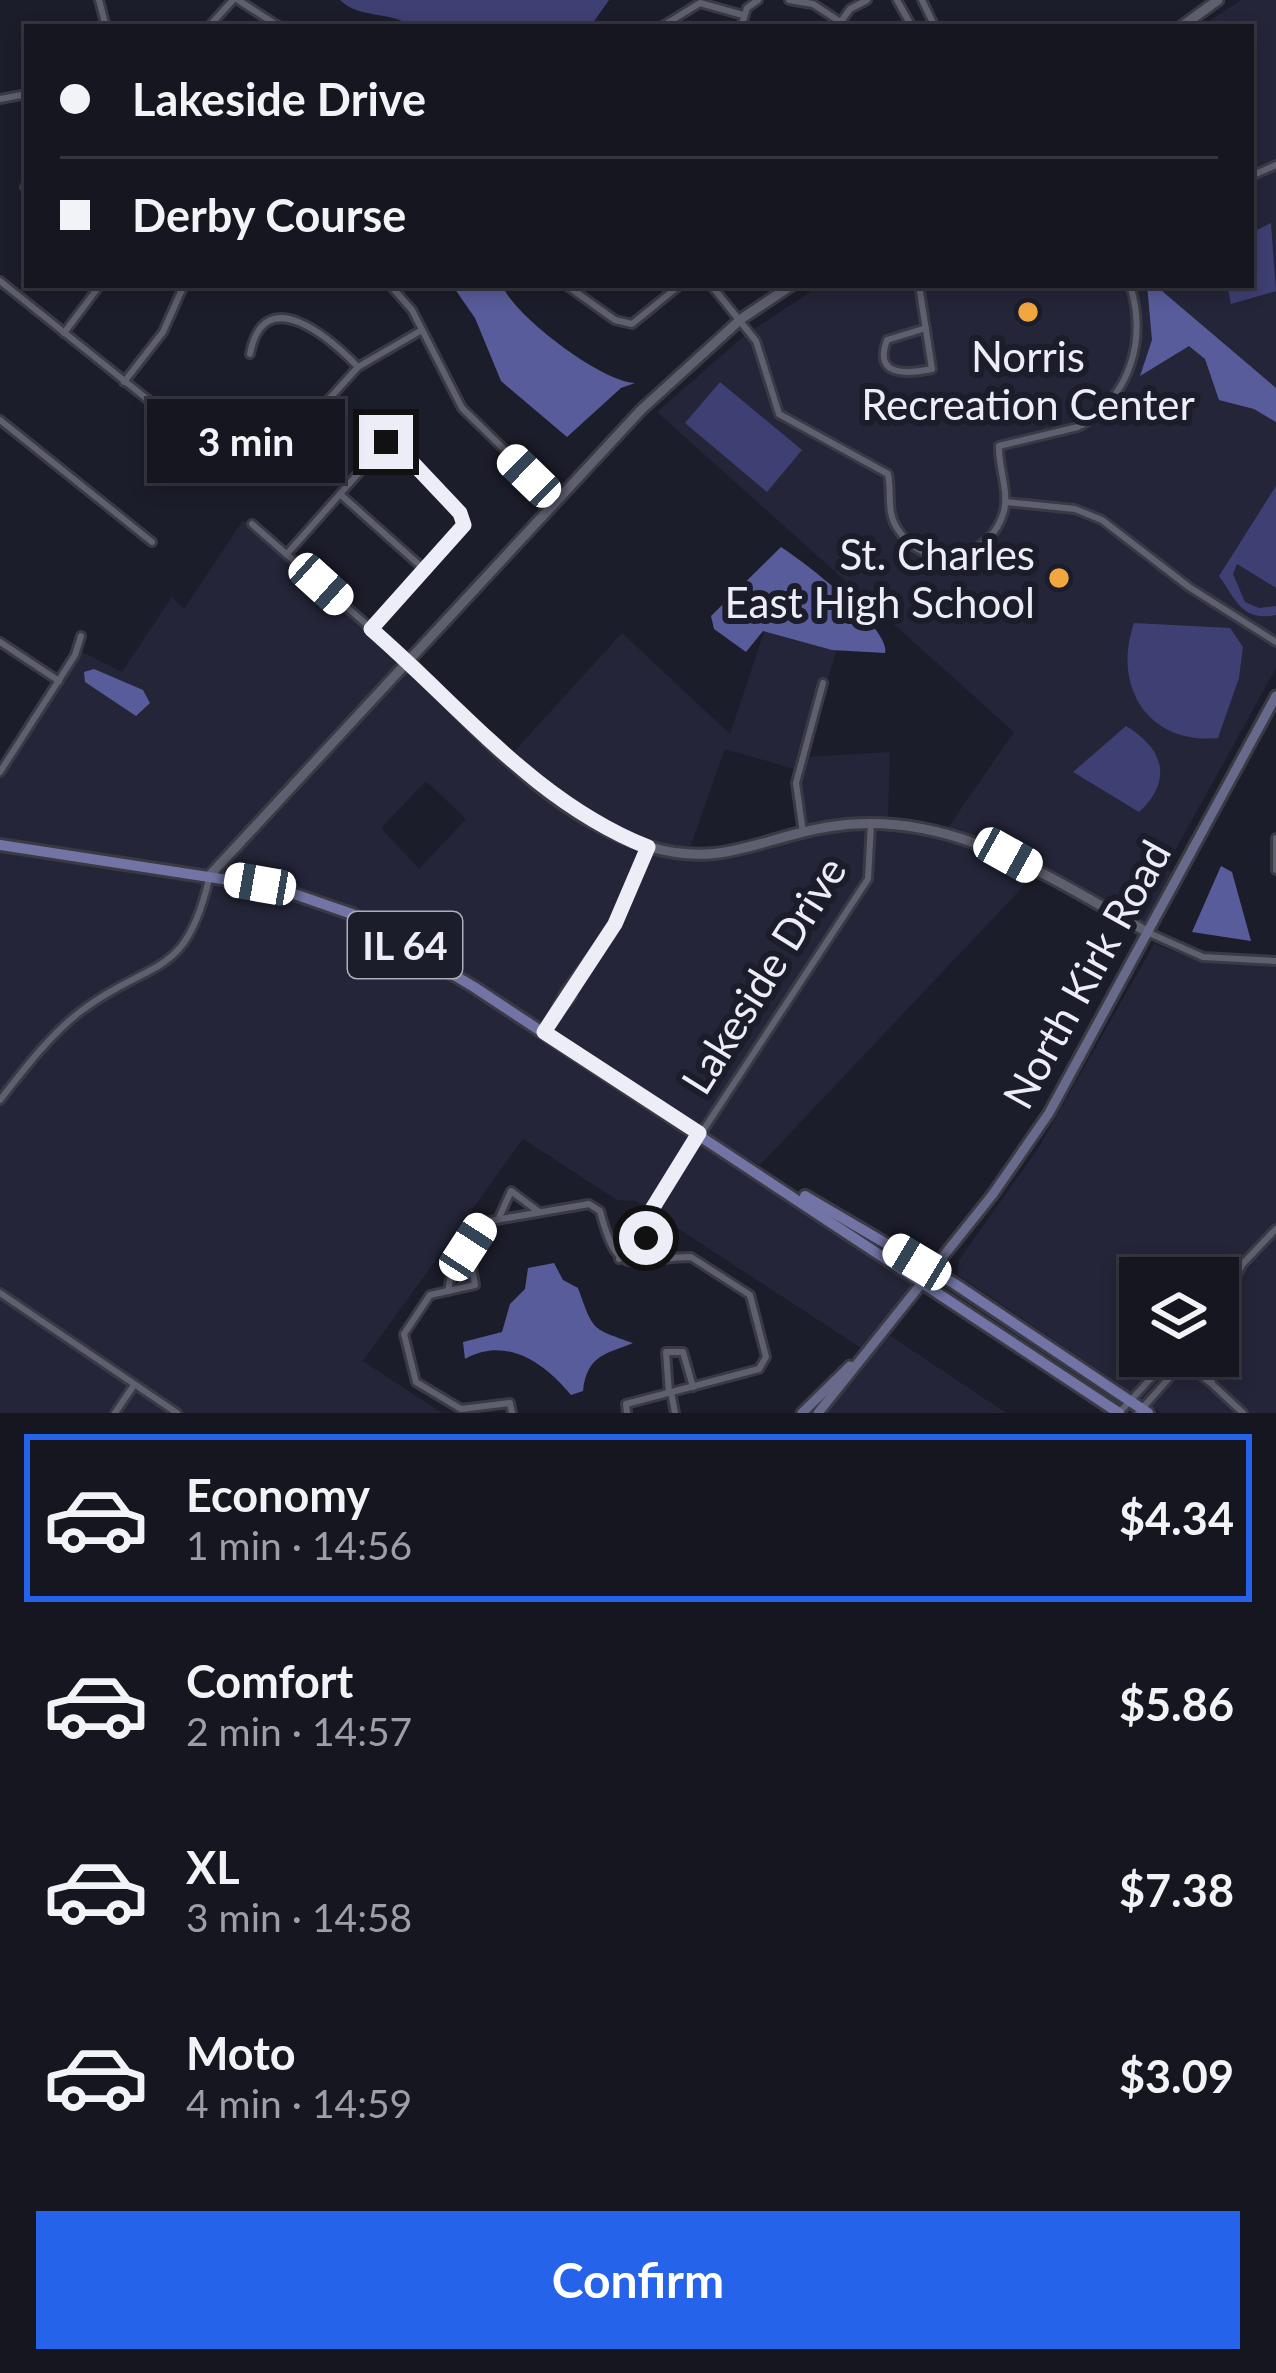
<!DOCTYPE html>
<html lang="en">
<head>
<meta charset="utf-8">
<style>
  :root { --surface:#151620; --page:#1e1f29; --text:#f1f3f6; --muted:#9d9fa5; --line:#34353e; --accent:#2563eb }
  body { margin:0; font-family:Lato,sans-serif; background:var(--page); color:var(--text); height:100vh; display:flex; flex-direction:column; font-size:45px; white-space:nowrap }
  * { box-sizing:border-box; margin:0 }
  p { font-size:39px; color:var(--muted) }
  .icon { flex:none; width:66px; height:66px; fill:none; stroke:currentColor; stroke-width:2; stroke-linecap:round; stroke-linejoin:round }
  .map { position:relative; height:1413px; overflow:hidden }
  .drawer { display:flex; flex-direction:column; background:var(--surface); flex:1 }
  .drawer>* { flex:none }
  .hud { position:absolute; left:24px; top:24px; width:1230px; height:264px; border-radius:0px; box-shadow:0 6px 18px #0003,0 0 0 3px var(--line); display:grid; align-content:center; height:264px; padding:0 36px; background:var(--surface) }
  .buttons { position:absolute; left:1119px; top:1257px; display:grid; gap:24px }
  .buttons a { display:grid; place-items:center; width:120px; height:120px; border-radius:0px; background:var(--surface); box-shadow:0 6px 18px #0003,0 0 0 3px var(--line); font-size:60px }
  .end { position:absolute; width:54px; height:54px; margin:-27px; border:15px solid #ecedf6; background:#111; box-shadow:0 0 0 6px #111 }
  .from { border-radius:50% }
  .bubble { position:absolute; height:84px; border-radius:0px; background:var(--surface); box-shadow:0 6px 18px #0003,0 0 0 3px var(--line); font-size:39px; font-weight:700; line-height:84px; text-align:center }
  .car { position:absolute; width:36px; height:72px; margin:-36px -18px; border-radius:15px; box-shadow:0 0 9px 3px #0007; background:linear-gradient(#fff 24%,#345 0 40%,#fff 0 76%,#345 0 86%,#fff 0) }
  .hud b { display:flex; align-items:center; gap:42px; height:114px; font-size:45px }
  .hud b+b { border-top:3px solid var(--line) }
  .hud i { width:30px; height:30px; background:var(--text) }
  ul { padding:21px 0 0; list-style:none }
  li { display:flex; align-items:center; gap:36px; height:168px; margin:0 24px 18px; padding:0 12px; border:6px solid transparent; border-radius:0px }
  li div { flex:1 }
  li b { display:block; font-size:45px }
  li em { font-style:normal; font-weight:700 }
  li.active { border-color:var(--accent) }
  li>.icon { width:108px; height:108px; stroke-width:1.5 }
  .primary-button { display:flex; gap:24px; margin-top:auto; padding:24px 36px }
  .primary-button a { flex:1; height:138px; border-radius:0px; background:var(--accent); color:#fff; font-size:48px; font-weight:700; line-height:138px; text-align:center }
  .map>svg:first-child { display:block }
</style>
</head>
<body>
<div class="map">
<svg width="1276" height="1413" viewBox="0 0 1276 1413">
  <rect width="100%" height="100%" fill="#1c1d2a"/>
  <g fill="#242538" fill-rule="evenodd">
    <path d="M1241 0H1276V668L1166 867 1175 877 1148 927 1037 864 982 838 947 829 1014 732 657 412 744 336 821 285H1251V27H1200Z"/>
    <path d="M243 520 402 660 209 871 0 843V775L80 651 122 672 172 597 184 609Z"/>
    <path d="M767 623 838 645 805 757 890 752 888 820 799 831 792 795 795 769 725 749 688 853 596 822 550 792 511 755 622 633 730 734Z"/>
    <path d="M408 665 543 794 589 826 645 848 614 919 544 1028 354 911 216 873ZM426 781 466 819 419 869 381 828Z"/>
    <path d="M874 826 962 839 1037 872 760 1165 704 1132 799 978 698 1130 548 1032 629 908 652 852 726 859 829 829Z"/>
    <path d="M0 848 206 877 196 920 173 954 58 1026 0 1095Z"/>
    <path d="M210 875 274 890 352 918 493 1003 920 1283 861 1348 636 1201 617 1200 523 1139 363 1361 442 1413H0V1106L51 1040 87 1010 177 958 202 923Z"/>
    <path d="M1154 944 1207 963 1276 966V1413H1162L958 1275 959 1260 1039 1147ZM1140 1278H1218V1356H1140Z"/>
    <path d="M886 1333 1006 1413H819Z"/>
  </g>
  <g fill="#3e3f72">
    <path d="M340 0H609L590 27H413C390 10 361 20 340 0Z"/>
    <path d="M1271 223 1276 291 1231 304 1227 285H1251V233Z"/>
    <path d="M720 382 802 450 767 492 685 423Z"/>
    <path d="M1276 486V588L1237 564 1233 574 1245 602 1259 608 1276 606V615C1240 622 1235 597 1219 576Z"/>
    <path d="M1134 623 1230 628 1243 647 1239 678 1218 738C1147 745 1112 685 1134 623Z"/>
    <path d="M1126 726C1163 748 1174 780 1139 812L1073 772Z"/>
  </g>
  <g fill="#595c9a">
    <path d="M452 285H502C515 317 602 382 635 383L621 388 567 437 501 381 475 318Z"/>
    <path d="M1147 285H1155L1276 388V422L1254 409 1219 400 1205 359 1189 346 1140 376 1152 340Z"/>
    <path d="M781 547C803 561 892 629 885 653L832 650 763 631 746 652 714 629 711 616Z"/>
    <path d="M94 669 143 690 150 703 136 716 85 682 84 672Z"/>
    <path d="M1221 866 1232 872 1251 941 1192 932Z"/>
    <path d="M554 1263 563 1280 578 1288C594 1332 591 1328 633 1343 607 1354 587 1354 583 1391L571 1395C546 1365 508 1335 465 1359L463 1342 502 1332 510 1304 525 1289 528 1268Z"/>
  </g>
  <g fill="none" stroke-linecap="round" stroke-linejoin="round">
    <defs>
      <g id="minor">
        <path d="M99 0 106 27"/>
        <path d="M238 0 280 27"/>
        <path d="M789 0 813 4 839 21"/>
        <path d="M897 0 912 27"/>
        <path d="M922 0 935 27"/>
        <path d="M212 23 233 0"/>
        <path d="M661 27 700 3 743 15"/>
        <path d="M741 27 747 8 758 0"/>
        <path d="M837 27 850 9 867 0"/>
        <path d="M0 99 27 94"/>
        <path d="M1251 176 1276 165"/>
        <path d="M25 187 27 186"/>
        <path d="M0 281 187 431 235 448 265 446 302 429 358 367 422 330"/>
        <path d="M390 285 412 310 462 408 556 500"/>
        <path d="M566 285 615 320 632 324 680 285"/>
        <path d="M711 285 756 341 779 414 888 474C892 492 886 511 897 528 925 575 991 560 1004 511 1009 490 998 467 999 446L1078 427"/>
        <path d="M919 285 932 369C907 374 873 377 887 340L926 328"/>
        <path d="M64 333 100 285"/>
        <path d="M250 354C264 280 331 339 358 367"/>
        <path d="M124 382 163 332 184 285"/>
        <path d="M0 420 152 542"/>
        <path d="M1082 425C1131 394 1147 339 1130 285"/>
        <path d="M341 495 425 570"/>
        <path d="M1006 502 1075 509 1102 520 1189 587 1276 642"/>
        <path d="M252 524 407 660"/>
        <path d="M287 554 386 442H393L460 513 464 525 371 629"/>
        <path d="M0 642 59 681"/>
        <path d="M0 772 75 655 81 636"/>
        <path d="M803 833 796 783 823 683"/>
        <path d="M1276 838V870"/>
        <path d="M1149 933 1203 957 1276 961"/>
        <path d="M553 1018 572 996 570 991"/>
        <path d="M544 1032 565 992 615 924 648 847"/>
        <path d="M0 1100C25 1068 49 1036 81 1011 151 958 185 981 209 879"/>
        <path d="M498 1220 511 1191 539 1212"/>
        <path d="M631 1243V1224L649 1213 868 879 871 823"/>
        <path d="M619 1259 631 1243 646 1237 649 1213"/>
        <path d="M1218 1290 1276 1229"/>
        <path d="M448 1291 451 1275 470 1256"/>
        <path d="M0 1293 177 1413"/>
        <path d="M1218 1308 1241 1267"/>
        <path d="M1207 1359 1212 1384 1243 1413"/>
        <path d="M1177 1371 1198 1373 1211 1383"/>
        <path d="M671 1392 675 1413"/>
        <path d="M669 1393 666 1352H683L693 1387"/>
        <path d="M115 1413 134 1385"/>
        <path d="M512 1413 510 1403 461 1409 416 1382 404 1334 430 1295 475 1285 468 1247 484 1222 589 1204 600 1211C619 1284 632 1257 691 1257L750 1295 766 1357 759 1369 626 1404 627 1413"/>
        <path d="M1119 1413 1165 1363 1207 1356"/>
        <path d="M1138 1413 1179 1367 1207 1363"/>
      </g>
      <g id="tertiary">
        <path d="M1181 27 1218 0"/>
        <path d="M407 660C478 730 552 819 650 847 722 868 760 838 828 827 949 807 1048 877 1149 933"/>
        <path d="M210 875 641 410 741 319 792 285"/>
      </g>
      <g id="secondary">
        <path d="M802 1413 850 1366"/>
        <path d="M818 1413 993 1194 1049 1113 1276 696"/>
      </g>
      <g id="primary">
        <path d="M0 845 274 887 352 914 474 987 1119 1413"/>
        <path d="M805 1196 955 1284 1148 1413"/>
      </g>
    </defs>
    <use href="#minor" stroke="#393a44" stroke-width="12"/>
    <use href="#tertiary" stroke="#393a44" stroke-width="15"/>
    <use href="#secondary" stroke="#393a44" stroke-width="15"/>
    <use href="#primary" stroke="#393a44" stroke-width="16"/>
    <use href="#minor" stroke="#5e6070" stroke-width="6"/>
    <use href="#tertiary" stroke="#5e6070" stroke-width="9"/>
    <use href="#secondary" stroke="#686a8b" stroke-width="9"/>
    <use href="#primary" stroke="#7174a5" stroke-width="10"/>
  </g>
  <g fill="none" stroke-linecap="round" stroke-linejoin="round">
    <path stroke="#ecedf6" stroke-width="15" d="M386 442H393L460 513 464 525 371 629C461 707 535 802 648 847L615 924 544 1032 699 1133 649 1214 646 1238"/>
  </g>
  <g fill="#f1a640" stroke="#1c1d2a" stroke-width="4.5">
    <circle cx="1028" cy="312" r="12"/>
    <circle cx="1059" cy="578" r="12"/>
  </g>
  <g text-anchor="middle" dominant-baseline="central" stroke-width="12" stroke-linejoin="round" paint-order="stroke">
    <rect fill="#1c1d2a" stroke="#aeafb9" stroke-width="3" x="348" y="912" width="114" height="66" rx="9"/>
    <g font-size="39" font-weight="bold" fill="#ecedf6">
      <text x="405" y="945">IL 64</text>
    </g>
    <g font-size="42" fill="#ecedf6" stroke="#1c1d2a">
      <text x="1028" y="356">Norris<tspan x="1028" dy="48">Recreation Center</tspan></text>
      <text x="1035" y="554" text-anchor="end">St. Charles<tspan x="1035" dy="48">East High School</tspan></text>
    </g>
    <g font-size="42" fill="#ecedf6" stroke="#1c1d2a">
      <text transform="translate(1086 974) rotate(-61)">North Kirk Road</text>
      <text transform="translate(763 975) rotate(-58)">Lakeside Drive</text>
    </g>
  </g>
</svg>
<div class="buttons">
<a><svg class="icon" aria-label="layers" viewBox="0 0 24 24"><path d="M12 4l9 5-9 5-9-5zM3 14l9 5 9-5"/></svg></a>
</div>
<i class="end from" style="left:646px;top:1238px"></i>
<i class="end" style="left:386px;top:442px"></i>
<div class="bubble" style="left:147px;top:399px;width:198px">3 min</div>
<i class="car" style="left:529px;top:476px;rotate:314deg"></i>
<i class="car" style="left:321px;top:584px;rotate:132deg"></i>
<i class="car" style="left:1008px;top:855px;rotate:119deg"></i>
<i class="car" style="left:260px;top:884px;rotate:280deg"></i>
<i class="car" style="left:468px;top:1247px;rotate:33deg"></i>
<i class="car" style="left:917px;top:1262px;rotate:301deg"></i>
<div class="hud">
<b><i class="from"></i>Lakeside Drive</b>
<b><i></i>Derby Course</b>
</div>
</div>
<section class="drawer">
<ul>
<li class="active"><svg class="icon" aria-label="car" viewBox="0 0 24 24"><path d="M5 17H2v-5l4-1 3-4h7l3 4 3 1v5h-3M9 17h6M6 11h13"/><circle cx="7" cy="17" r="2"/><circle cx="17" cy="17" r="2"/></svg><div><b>Economy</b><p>1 min · 14:56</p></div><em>$4.34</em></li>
<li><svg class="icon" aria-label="car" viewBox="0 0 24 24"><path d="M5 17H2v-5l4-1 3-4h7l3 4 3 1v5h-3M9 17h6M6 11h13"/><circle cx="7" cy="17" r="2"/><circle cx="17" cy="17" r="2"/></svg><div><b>Comfort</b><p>2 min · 14:57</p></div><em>$5.86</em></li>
<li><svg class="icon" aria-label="car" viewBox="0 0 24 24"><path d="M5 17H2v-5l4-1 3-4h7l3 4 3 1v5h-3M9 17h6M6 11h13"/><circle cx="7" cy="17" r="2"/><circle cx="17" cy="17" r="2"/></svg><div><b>XL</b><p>3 min · 14:58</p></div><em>$7.38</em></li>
<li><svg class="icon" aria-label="car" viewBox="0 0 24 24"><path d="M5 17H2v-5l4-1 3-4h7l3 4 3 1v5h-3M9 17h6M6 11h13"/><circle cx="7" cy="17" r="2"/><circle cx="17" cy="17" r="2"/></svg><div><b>Moto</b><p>4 min · 14:59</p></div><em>$3.09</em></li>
</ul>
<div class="primary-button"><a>Confirm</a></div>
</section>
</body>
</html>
